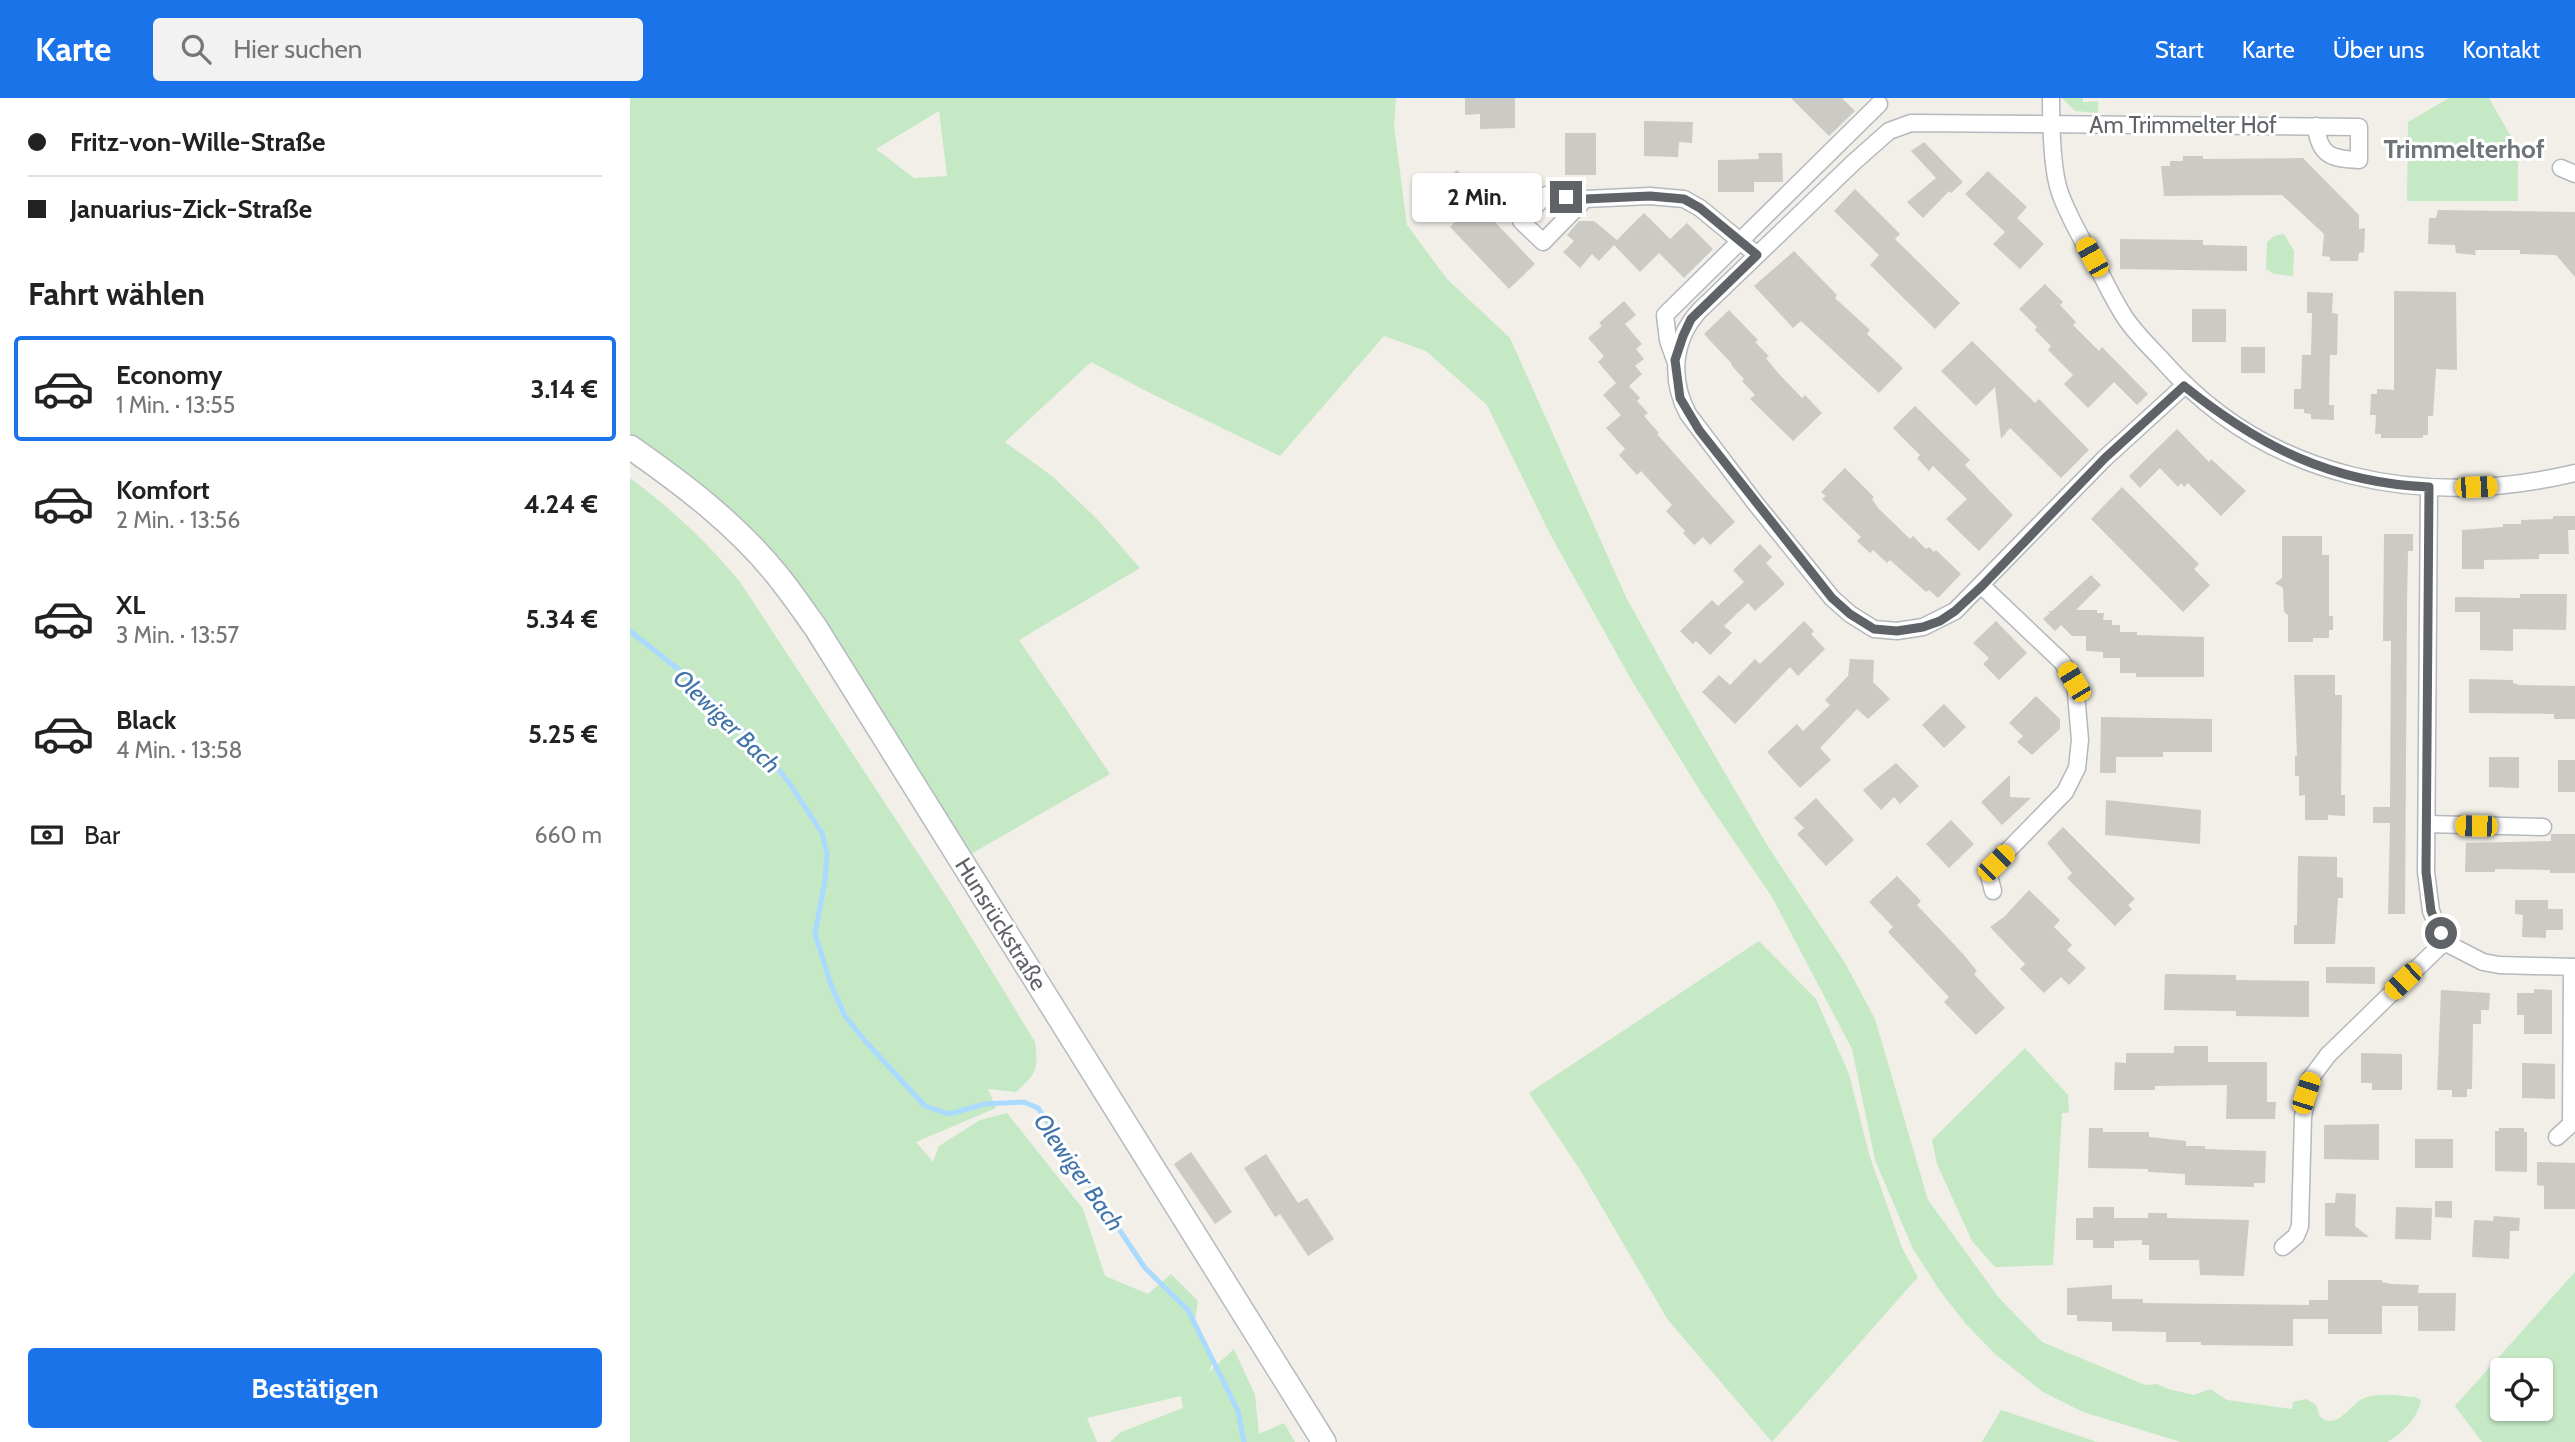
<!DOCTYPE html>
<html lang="de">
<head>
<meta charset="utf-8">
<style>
  :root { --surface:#fff; --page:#f2f2f2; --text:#222; --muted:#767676; --line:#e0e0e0; --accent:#1a73e8 }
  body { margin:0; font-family:Cabin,sans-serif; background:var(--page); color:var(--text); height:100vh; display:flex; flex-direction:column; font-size:26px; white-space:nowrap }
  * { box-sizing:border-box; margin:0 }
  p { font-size:23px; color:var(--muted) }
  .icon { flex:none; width:38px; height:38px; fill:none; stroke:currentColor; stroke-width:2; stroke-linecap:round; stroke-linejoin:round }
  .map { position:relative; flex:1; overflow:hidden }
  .drawer { display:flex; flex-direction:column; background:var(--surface); width:630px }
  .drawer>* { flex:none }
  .hud { display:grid; align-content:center; height:154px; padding:0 28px; background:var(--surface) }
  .buttons { position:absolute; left:1860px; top:1260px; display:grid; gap:14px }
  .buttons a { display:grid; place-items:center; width:63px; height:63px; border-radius:7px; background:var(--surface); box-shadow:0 2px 5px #0004; font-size:35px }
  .end { position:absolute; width:32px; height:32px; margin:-16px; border:9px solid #5f6368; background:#fff; box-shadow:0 0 0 4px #fff }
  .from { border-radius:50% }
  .bubble { position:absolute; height:49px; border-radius:7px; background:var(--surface); box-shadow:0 2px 5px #0004; font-size:23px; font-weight:700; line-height:49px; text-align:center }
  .car { position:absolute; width:21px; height:42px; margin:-21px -10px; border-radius:9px; box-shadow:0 0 5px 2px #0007; background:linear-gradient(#f5c518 24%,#345 0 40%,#f5c518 0 76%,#345 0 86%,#f5c518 0) }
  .hud b { display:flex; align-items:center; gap:24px; height:66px; font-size:26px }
  .hud b+b { border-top:2px solid var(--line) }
  .hud i { width:18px; height:18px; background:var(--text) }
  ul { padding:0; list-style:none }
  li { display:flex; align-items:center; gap:21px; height:105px; margin:0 14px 10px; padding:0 14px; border:4px solid transparent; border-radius:7px }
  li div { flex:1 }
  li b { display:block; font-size:26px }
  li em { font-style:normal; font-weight:700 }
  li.active { border-color:var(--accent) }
  li>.icon { width:63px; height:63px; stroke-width:1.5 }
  h2 { padding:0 28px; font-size:32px; line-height:84px }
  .pay { display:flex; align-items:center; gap:18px; height:77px; padding:0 28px; font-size:26px }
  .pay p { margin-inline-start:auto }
  .action { display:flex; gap:14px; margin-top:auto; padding:14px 28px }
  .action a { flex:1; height:80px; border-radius:7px; background:var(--accent); color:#fff; font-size:28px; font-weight:700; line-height:80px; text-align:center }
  header { display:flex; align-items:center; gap:42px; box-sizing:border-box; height:98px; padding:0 35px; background:var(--accent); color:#fff }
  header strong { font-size:33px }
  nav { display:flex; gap:38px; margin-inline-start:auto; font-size:24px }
  .search { width:490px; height:63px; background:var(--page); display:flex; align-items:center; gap:18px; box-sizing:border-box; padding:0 24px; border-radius:7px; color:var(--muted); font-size:26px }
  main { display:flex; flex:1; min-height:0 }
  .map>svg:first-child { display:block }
</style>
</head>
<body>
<header>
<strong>Karte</strong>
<div class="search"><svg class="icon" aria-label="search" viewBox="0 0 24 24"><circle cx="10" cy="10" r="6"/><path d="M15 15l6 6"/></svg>Hier suchen</div>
<nav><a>Start</a><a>Karte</a><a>Über uns</a><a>Kontakt</a></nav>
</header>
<main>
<section class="drawer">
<div class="hud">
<b><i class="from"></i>Fritz-von-Wille-Straße</b>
<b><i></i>Januarius-Zick-Straße</b>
</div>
<h2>Fahrt wählen</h2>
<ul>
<li class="active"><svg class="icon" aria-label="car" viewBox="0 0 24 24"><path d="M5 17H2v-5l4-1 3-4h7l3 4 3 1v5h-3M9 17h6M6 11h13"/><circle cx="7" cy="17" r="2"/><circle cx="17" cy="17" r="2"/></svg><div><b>Economy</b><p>1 Min. · 13:55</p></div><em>3.14 €</em></li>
<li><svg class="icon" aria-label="car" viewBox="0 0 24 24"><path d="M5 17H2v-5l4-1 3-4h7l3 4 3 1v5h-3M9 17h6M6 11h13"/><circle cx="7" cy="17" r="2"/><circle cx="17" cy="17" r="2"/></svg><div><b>Komfort</b><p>2 Min. · 13:56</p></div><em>4.24 €</em></li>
<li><svg class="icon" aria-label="car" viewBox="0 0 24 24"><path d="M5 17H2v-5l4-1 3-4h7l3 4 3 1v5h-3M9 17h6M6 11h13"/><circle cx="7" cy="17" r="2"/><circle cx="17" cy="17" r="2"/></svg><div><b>XL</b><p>3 Min. · 13:57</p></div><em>5.34 €</em></li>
<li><svg class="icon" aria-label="car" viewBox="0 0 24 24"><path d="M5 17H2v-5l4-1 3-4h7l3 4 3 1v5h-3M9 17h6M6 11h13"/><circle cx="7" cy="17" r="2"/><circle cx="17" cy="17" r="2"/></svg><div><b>Black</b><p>4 Min. · 13:58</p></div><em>5.25 €</em></li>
</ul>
<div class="pay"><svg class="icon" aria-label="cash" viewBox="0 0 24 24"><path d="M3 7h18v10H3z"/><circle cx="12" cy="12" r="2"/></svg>Bar<p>660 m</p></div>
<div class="action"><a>Bestätigen</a></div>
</section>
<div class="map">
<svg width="1945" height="1344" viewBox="0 0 1945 1344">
  <rect width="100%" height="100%" fill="#f1efe8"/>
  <g fill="#c5e8c5" fill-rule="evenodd">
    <path d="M0 0H766L764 28 777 127 817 181 880 240 996 499 1057 610 1137 747 1215 865 1245 921 1298 1102 1369 1200 1412 1244 1515 1287 1527 1286 1538 1291 1564 1297 1580 1291 1597 1302 1662 1311 1663 1304 1676 1301 1685 1306C1689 1311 1687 1317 1692 1320 1707 1332 1722 1305 1734 1300 1749 1294 1770 1298 1785 1299L1791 1302C1788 1320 1773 1334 1758 1344H1551L1453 1314 1413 1294 1365 1256 1336 1226 1310 1193 1283 1151 1245 1062 1222 951 1142 799 1072 696 1002 583 920 436 857 307 796 253 754 238 650 358 524 297 461 264 375 344 422 378 467 421 510 470 389 542 480 676 341 756 178 500 116 427 37 361 0 336ZM309 13 317 78 284 80 246 51Z"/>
    <path d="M1432 0H1453V4L1468 3V15L1445 13Z"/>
    <path d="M1819 0H1859L1888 51V103H1777L1778 24Z"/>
    <path d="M1654 136 1664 153 1663 178 1644 176 1636 171 1637 144 1644 138Z"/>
    <path d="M0 380C43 412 76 443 110 484L316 798 405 944C409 972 406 976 386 994L358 991 366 1010 286 1044 303 1064 309 1048 350 1022 377 1015 453 1111 475 1178 518 1196 541 1176 568 1203 564 1230 583 1264 578 1275 604 1251 625 1297 629 1336 654 1325 665 1344H480L491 1334 553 1310 551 1298 457 1320 467 1344H0Z"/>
    <path d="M1129 843 1186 901 1219 976 1239 1056 1272 1150 1288 1179 1142 1344 1038 1222 952 1075 899 995Z"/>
    <path d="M1395 950 1438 997 1439 1015H1432L1423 1167 1365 1169 1342 1143 1307 1066 1302 1042Z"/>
    <path d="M1945 1174V1344H1852L1825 1308ZM1872 1272H1911V1311H1872Z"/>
    <path d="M1371 1312 1467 1344H1352Z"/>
  </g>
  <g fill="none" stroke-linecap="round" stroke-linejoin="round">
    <path stroke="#aadaff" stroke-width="5" d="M0 533 53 575 123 642 158 683 192 735 197 756 195 782 185 836 201 887 215 918 236 944 295 1008 319 1016 355 1006 394 1004 408 1010 515 1170 558 1212 608 1313 614 1344"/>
  </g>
  <g fill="#cccac5">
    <path d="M835 0H885V30L850 31V16L835 17Z"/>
    <path d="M1161 0H1212L1225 13 1199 38Z"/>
    <path d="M1014 23 1063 24 1062 45 1049 44 1048 59 1014 58Z"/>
    <rect x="935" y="35" width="31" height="42"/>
    <path d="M1294 44 1333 84 1321 95 1319 93 1293 120 1277 104 1306 80 1281 53Z"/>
    <path d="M1128 55H1152L1153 84H1124V94H1088V62L1129 61Z"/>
    <path d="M1553 58H1573V61L1673 60 1729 117V131L1735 130 1734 154 1729 155 1728 163H1700V159L1692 158 1694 136 1652 97 1534 98 1531 68H1540V63H1553Z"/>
    <path d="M827 72 855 102 884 75 896 88 861 120 905 166 879 191 820 129 828 121 803 94Z"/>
    <path d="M1358 73 1397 109 1387 120 1414 146 1390 171 1363 146 1375 134 1335 96Z"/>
    <path d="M1225 91 1270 136 1265 141 1330 205 1305 231 1240 167 1249 157 1204 113Z"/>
    <path d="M1808 112 1945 114V179L1926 157 1890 156V152H1845L1846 157 1826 155 1825 147 1798 146 1799 120H1806Z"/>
    <path d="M1014 115 1040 141 1057 125 1083 151 1054 180 1029 155 1010 174 984 147 969 163 962 156 950 170 933 154 944 143 937 137 949 123H964L987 142Z"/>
    <path d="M1490 141 1573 142V147L1617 148V173L1490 171Z"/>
    <path d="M1164 153 1207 197 1205 200 1240 232 1237 236 1273 270 1249 295 1171 223 1163 230 1124 188Z"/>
    <path d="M1415 186 1433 204 1430 207 1446 224 1443 227 1469 253 1472 249 1518 296 1507 307 1484 284 1458 310 1434 286 1443 277 1418 252 1421 248 1405 232 1407 229 1389 211Z"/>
    <path d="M1764 193 1826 194 1827 272 1806 271 1803 318H1798V337H1793V340H1751V336H1745L1746 317H1740L1741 296H1747V291L1764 292Z"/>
    <path d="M1677 194 1703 195 1702 215 1708 216 1707 257H1700L1699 307H1704V322L1681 321V316L1674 315V311H1664V291H1671L1672 257H1681L1682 215H1677Z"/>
    <path d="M994 203 1006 217 995 226 1012 246 1006 251 1014 261 1005 268 1012 276 999 288 1010 300 1007 303 1018 315 1014 318 1029 335 1027 336 1105 424 1080 447 1073 439 1064 447 1053 435 1055 433 1036 413 1042 407 1011 373 1007 377 989 357 995 351 976 330 991 317 973 297 986 285 968 264 974 258 958 240 972 228 969 225Z"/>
    <rect x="1562" y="211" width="34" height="33"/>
    <path d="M1099 212 1128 242 1125 244 1139 258 1136 260 1148 275 1172 300 1175 297 1192 315 1163 343 1120 301 1125 297 1112 283 1114 281 1101 267 1102 266 1074 236Z"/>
    <path d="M1342 243 1405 305 1409 301 1459 352 1431 380 1380 330 1371 341 1365 289 1346 308 1311 273Z"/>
    <rect x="1611" y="249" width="24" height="26"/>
    <path d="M1285 308 1340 362 1335 367 1383 417 1349 453 1316 421 1337 401 1303 368 1299 373 1287 360 1290 357 1263 330Z"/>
    <path d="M1547 331 1579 364 1581 361 1616 393 1591 418 1558 385 1554 389 1551 385 1548 389 1530 370 1510 390 1499 378Z"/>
    <path d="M1215 370 1244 399 1242 401 1248 410 1280 441 1283 438 1296 451 1299 449 1304 454 1306 452 1331 476 1308 500 1299 492 1296 494 1260 462 1257 465 1243 452 1240 455 1227 443 1231 439 1192 401 1196 398 1191 394Z"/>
    <path d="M1492 389 1569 466 1564 471 1580 487 1553 514 1461 421Z"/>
    <path d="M1923 418H1945V432H1938L1939 456H1909V461L1854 462V471H1832V432L1873 429V426H1891V422L1923 421Z"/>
    <path d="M1754 436H1783V453H1778L1777 507 1775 816H1758L1760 725H1743V709H1760L1761 543H1753Z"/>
    <path d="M1652 438H1692V457H1699V518H1703V532H1699V540H1683V544H1658V517L1654 514 1653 490 1645 485 1652 480Z"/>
    <path d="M1130 446 1142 459 1136 465 1155 486 1125 513 1118 505 1094 528 1102 535 1080 557 1066 543 1063 546 1050 533 1082 502 1088 508 1114 484 1103 472Z"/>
    <path d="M1461 477 1471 487 1446 512H1467V515H1474L1473 522H1482V527H1490V534H1507V537L1574 539V579H1506V575H1490V560H1473V554L1456 553V538H1442L1431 527 1425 533 1413 521 1420 515 1418 513H1422Z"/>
    <path d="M1890 496H1937L1936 532 1883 531V553L1850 552V514H1825V499L1890 500Z"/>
    <path d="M1174 523 1184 533 1181 536 1195 551 1168 578 1160 569 1105 626 1072 594 1089 577 1100 587 1125 561 1130 566Z"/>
    <path d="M1366 523 1397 555 1369 582 1353 566 1359 560 1343 545Z"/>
    <path d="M1220 561 1244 562 1243 584 1260 601 1238 621 1227 611 1190 650 1201 662 1170 690 1137 654 1167 626 1173 633 1200 607 1195 602 1218 578Z"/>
    <path d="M1664 577H1705V597H1712L1711 697H1715V718L1698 717V722H1675V697L1669 698V678H1665V658H1667Z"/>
    <path d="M1839 581 1883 582V585L1890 587 1945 588V621H1924V616L1839 615Z"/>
    <path d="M1406 598 1430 621V631L1402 657 1387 644 1393 638 1379 625Z"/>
    <path d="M1314 606 1336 629 1314 650 1292 627Z"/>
    <path d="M1471 619 1582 621V654H1533V659H1486V675H1470Z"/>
    <path d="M1859 659H1889V690L1859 689Z"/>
    <rect x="1928" y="662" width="17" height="32"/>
    <path d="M1266 665 1289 688 1270 706 1264 699 1251 712 1233 692Z"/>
    <path d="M1380 677V699L1401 700 1372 727 1351 704Z"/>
    <path d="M1186 700 1224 742 1196 768 1167 736 1174 730 1164 720Z"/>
    <path d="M1476 702 1571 712 1570 746 1475 737Z"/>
    <path d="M1321 722 1344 746 1319 770 1296 746Z"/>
    <path d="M1433 729 1505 801 1498 807 1502 811 1485 828 1437 780 1442 775 1417 745Z"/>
    <path d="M1921 736H1945V775H1920V772L1865 771V774H1835L1836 745 1921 743Z"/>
    <path d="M1668 758 1707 759V779L1713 780V800H1708L1705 846H1664V827H1667Z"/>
    <path d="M1267 778 1291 803 1287 807 1333 856 1347 873 1344 876 1375 910 1346 937 1314 904 1319 899 1258 834 1263 829 1239 804Z"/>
    <path d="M1399 792 1430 822 1424 829 1442 847 1437 852 1456 870 1439 887 1431 879 1414 895 1390 871 1395 866 1360 829 1374 819Z"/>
    <path d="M1885 802H1918V811H1933V832H1916V840L1892 839 1893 817 1885 816Z"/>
    <path d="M1696 869H1745V886L1696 885Z"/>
    <path d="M1535 876 1606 877V882L1679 883V919L1606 918V913L1534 912Z"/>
    <path d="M1904 891 1922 892V936H1894V917H1887V895H1904Z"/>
    <path d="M1811 892 1860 895 1859 912H1851V926H1843L1842 991H1837V999H1822V992H1807Z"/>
    <path d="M1544 948H1578V964H1637V1004H1646L1645 1021H1596L1597 987 1525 988V992H1484L1485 964 1496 965V955H1544Z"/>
    <path d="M1731 955 1772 956V992H1742V985H1731Z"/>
    <path d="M1892 965 1925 966V1001L1892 1000Z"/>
    <path d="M1749 1026V1062L1694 1061V1027Z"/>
    <path d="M1459 1030H1473V1034H1519V1039L1556 1043V1048H1575V1051L1636 1053 1635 1085H1624V1089L1555 1087V1076L1518 1074V1071L1458 1070Z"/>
    <path d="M1869 1030H1894V1034H1897V1074L1865 1073V1033H1869Z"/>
    <rect x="1785" y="1041" width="38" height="29"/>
    <path d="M561 1054 602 1114 585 1126 544 1066Z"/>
    <path d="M636 1056 668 1105 677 1100 704 1141 678 1158 650 1116 645 1119 614 1070Z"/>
    <path d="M1907 1064 1945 1065V1111H1914V1088L1907 1087Z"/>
    <path d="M1706 1095 1726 1096 1725 1128 1739 1139 1695 1138V1105H1705Z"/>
    <path d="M1805 1103H1822V1120L1805 1119Z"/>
    <path d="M1463 1109H1484V1120H1518V1115H1537V1120L1619 1122 1614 1178 1570 1177 1569 1162H1519V1147H1512V1142L1484 1143V1150H1463V1142H1446V1120H1463Z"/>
    <path d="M1766 1109 1802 1110 1801 1142 1765 1141Z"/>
    <path d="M1864 1118 1890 1120 1889 1133H1880L1879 1161 1842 1159 1844 1122 1863 1123Z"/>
    <path d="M1698 1182H1752V1184L1761 1186 1789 1187 1788 1195H1826L1825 1233H1788V1208H1752V1236H1698V1221H1663V1248L1571 1247V1244H1536V1234L1482 1233V1224L1447 1223V1217H1437V1190L1482 1187V1201H1513V1205L1679 1207V1202H1698Z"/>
  </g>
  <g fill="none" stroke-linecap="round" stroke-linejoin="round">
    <defs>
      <g id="street">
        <path d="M1421 0C1421 24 1422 73 1430 95 1440 123 1457 150 1471 176 1478 190 1485 204 1494 218 1504 234 1519 248 1532 262 1638 383 1793 411 1945 375"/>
        <path d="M1931 70 1945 76"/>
        <path d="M955 101 913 144 891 123 916 97 955 101 1020 98 1054 101 1070 110 1127 157"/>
        <path d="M1045 262 1038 242 1035 217 1249 6"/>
        <path d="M1554 288 1475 360 1325 513 1293 529 1267 533 1244 531 1220 516 1202 500 1126 406 1058 316C1040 282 1042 243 1069 213L1224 64 1259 33 1281 25 1729 29V62C1702 61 1689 58 1686 28"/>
        <path d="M1799 389 1796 774 1801 813 1814 844 1853 864 1869 867 1945 869"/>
        <path d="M1352 488 1432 564 1445 584 1450 642 1447 670 1435 694 1358 773 1363 793"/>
        <path d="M1797 726 1913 729"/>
        <path d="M1927 1039 1941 1026 1942 869"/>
        <path d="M1653 1149 1666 1138 1670 1128 1673 1019 1680 981 1698 957 1814 844"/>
      </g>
      <path id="secondary" d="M0 349C53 386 106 426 147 477 161 494 173 512 186 530L694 1344"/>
    </defs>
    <use href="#street" stroke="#b5b8bc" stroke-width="19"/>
    <use href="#secondary" stroke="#b6babf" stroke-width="26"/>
    <use href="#street" stroke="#fff" stroke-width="16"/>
    <use href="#secondary" stroke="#fff" stroke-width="23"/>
  </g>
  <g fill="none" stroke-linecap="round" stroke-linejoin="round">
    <path stroke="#5f6368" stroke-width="9" d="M936 99 955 101 1020 98 1054 101 1070 110 1127 157 1061 221 1053 238 1045 262 1050 300 1069 332 1202 500 1220 516 1244 531 1267 533 1293 529 1310 523 1325 513 1352 488 1475 360 1554 288C1629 348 1701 385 1799 389L1796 774 1801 813 1811 835"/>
  </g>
  <g text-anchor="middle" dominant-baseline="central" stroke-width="6" stroke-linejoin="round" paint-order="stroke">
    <g font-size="23" fill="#5f6368" stroke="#fff">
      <text x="1553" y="27">Am Trimmelter Hof</text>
      <text transform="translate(371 826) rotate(58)">Hunsrückstraße</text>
    </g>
    <g font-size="24" font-style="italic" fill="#4174aa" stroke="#fff">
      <text transform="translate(97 623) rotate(44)">Olewiger Bach</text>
      <text transform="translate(449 1074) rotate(55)">Olewiger Bach</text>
    </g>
    <g font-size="26" font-weight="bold" fill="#70757a" stroke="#fff">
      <text x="1834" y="51">Trimmelterhof</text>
    </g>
  </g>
</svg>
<div class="buttons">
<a><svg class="icon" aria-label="locate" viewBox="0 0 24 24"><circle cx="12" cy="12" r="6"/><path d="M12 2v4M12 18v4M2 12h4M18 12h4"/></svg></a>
</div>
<i class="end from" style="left:1811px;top:835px"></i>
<i class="end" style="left:936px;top:99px"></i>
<div class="bubble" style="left:782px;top:75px;width:130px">2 Min.</div>
<i class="car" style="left:1462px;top:159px;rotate:331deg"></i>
<i class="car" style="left:1846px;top:389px;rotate:88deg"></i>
<i class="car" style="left:1444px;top:584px;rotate:329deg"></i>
<i class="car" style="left:1846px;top:728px;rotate:271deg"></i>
<i class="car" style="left:1366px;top:765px;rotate:45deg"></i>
<i class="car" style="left:1773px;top:883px;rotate:226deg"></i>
<i class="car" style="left:1676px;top:995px;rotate:18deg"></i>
</div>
</main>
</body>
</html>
